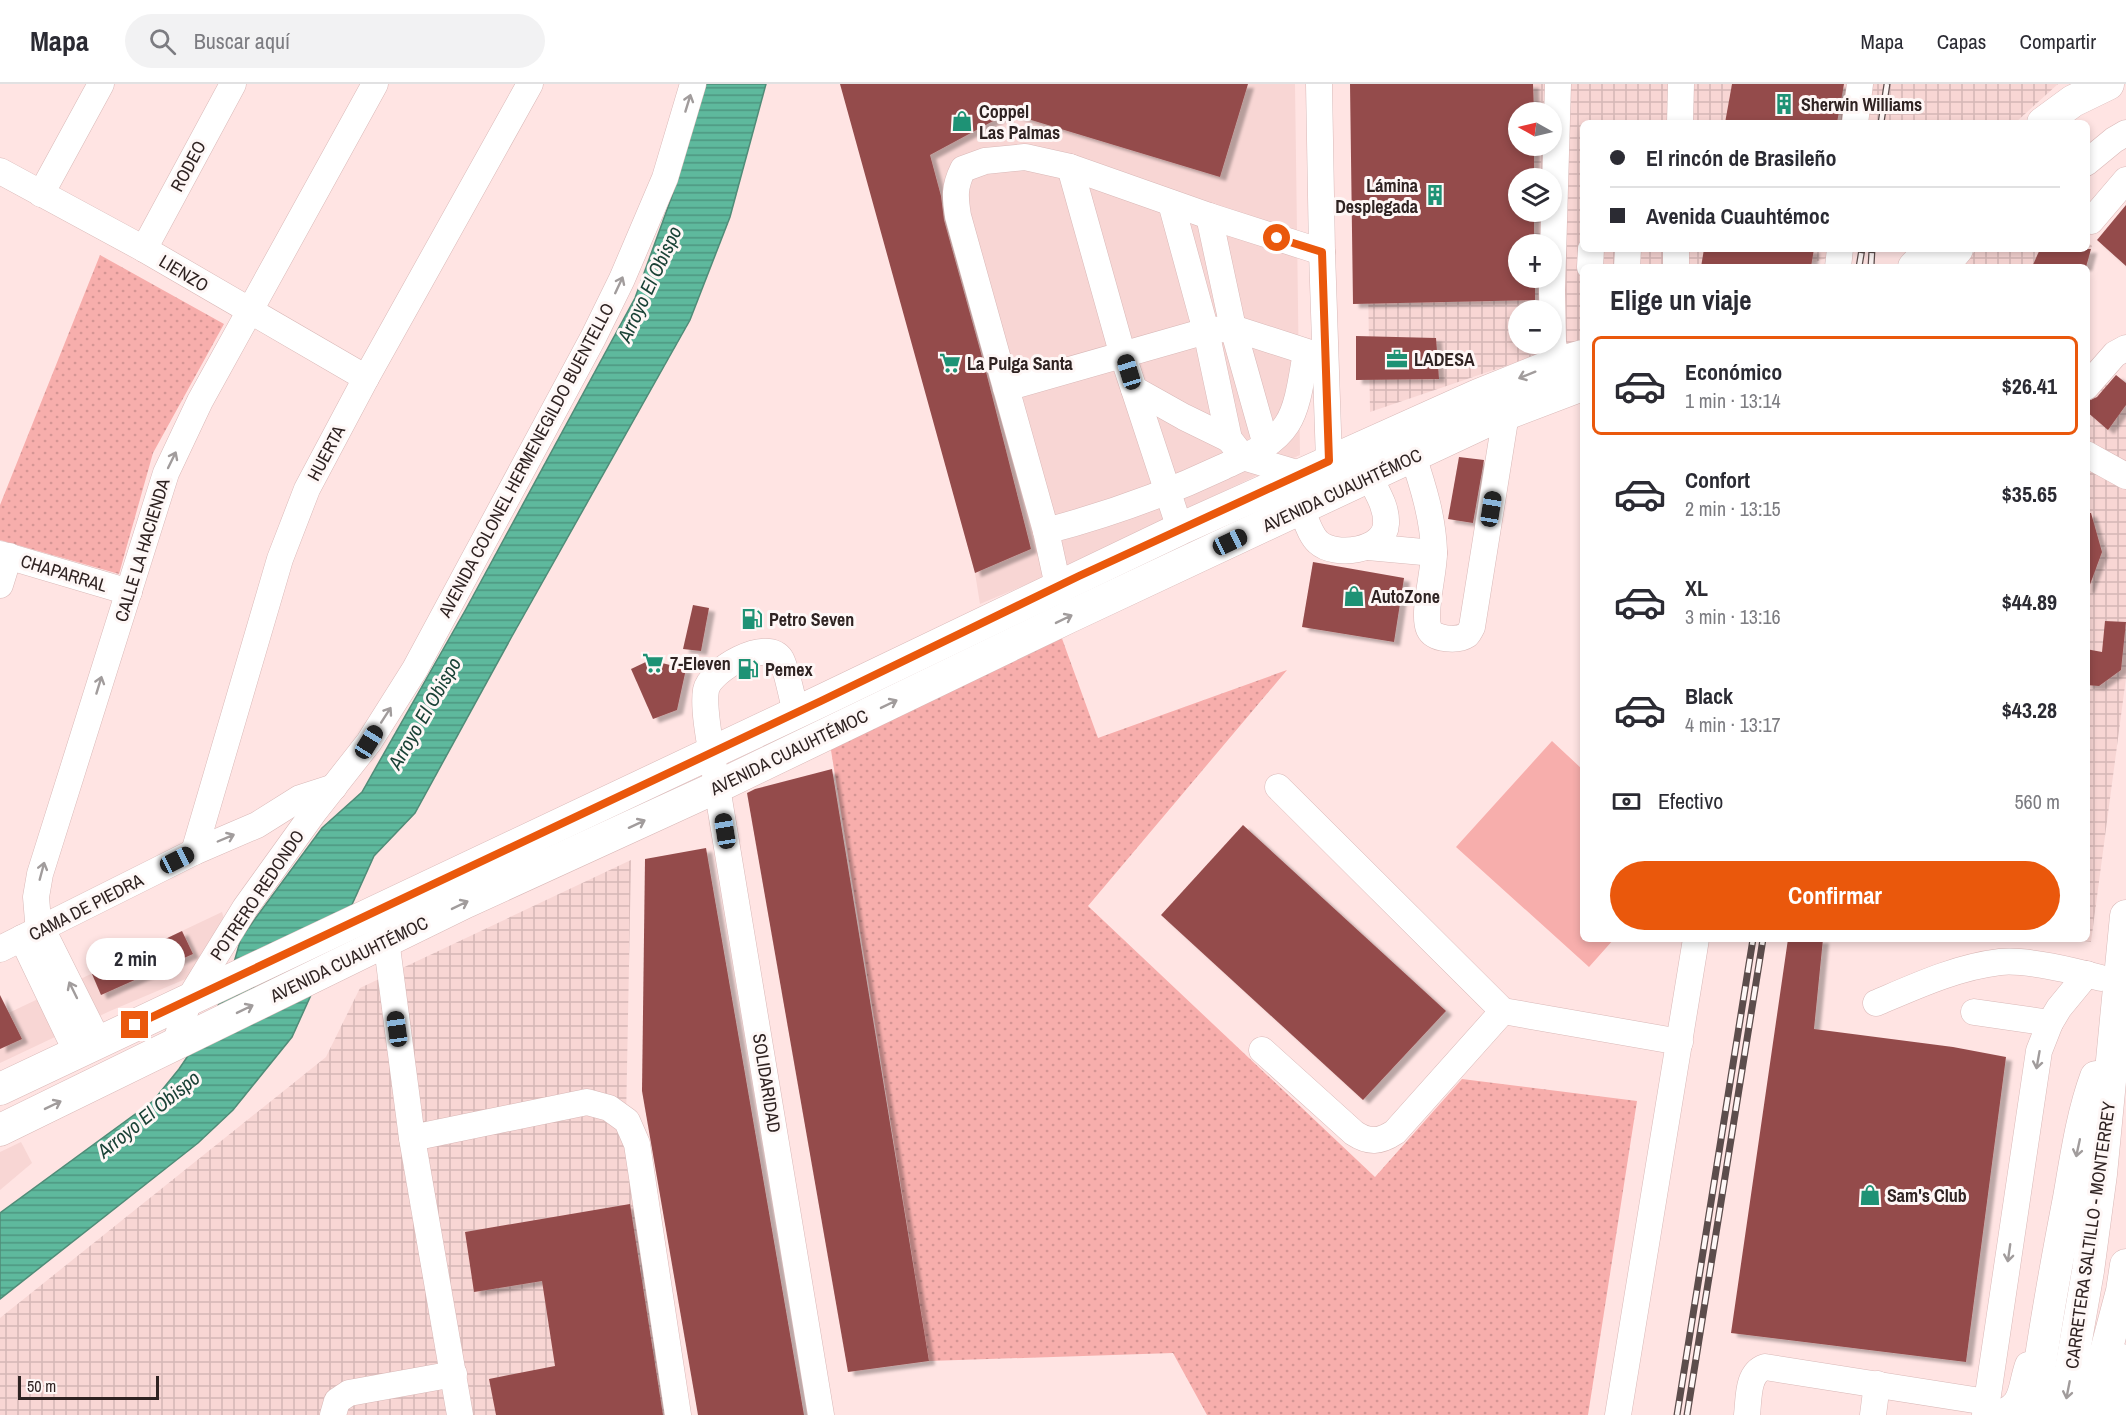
<!DOCTYPE html>
<html lang="es">
<head>
<meta charset="utf-8">
<style>
  :root { --surface:#fff; --page:#f2f2f3; --text:#2b2b33; --muted:#7c7c81; --line:#e1e1e2; --accent:#ea580c }
  body { margin:0; font-family:"Archivo Narrow",sans-serif; background:var(--page); color:var(--text); height:100vh; display:flex; flex-direction:column; font-size:22px; white-space:nowrap }
  * { box-sizing:border-box; margin:0 }
  p { font-size:20px; color:var(--muted) }
  .icon { flex:none; width:33px; height:33px; fill:none; stroke:currentColor; stroke-width:2; stroke-linecap:round; stroke-linejoin:round }
  .map { position:relative; flex:1; overflow:hidden }
  .details { position:absolute; left:1580px; top:180px; width:510px; height:678px; display:flex; flex-direction:column; background:var(--surface); border-radius:9px; box-shadow:0 3px 9px #0003 }
  .details>* { flex:none }
  .top-card { position:absolute; left:1580px; top:36px; width:510px; height:132px; border-radius:9px; box-shadow:0 3px 9px #0003; display:grid; align-content:center; height:132px; padding:0 30px; background:var(--surface) }
  .needle { width:39px; rotate:278deg }
  .fabs { position:absolute; left:1508px; top:18px; display:grid; gap:12px }
  .fabs a { display:grid; place-items:center; width:54px; height:54px; border-radius:50%; background:var(--surface); box-shadow:0 3px 9px #0003; font-size:30px }
  .scale { position:absolute; left:18px; bottom:15px; width:141px; box-sizing:border-box; padding-left:6px; border:3px solid #2f2322; border-top:0; font-size:16px; line-height:21px; white-space:nowrap; color:#2f2322; -webkit-text-stroke:4px #fef7f6; paint-order:stroke }
  .end { position:absolute; width:27px; height:27px; margin:-14px; border:8px solid #ea580c; background:#fff; box-shadow:0 0 0 3px #fff }
  .from { border-radius:50% }
  .bubble { position:absolute; height:42px; border-radius:21px; background:var(--surface); box-shadow:0 3px 9px #0003; font-size:20px; font-weight:800; line-height:42px; text-align:center }
  .car { position:absolute; width:18px; height:36px; margin:-18px -9px; border-radius:8px; box-shadow:0 0 4px 2px #0007; background:linear-gradient(#222 24%,#8ab4d8 0 40%,#222 0 76%,#8ab4d8 0 86%,#222 0) }
  .top-card b { display:flex; align-items:center; gap:21px; height:57px; font-size:22px }
  .top-card b+b { border-top:2px solid var(--line) }
  .top-card i { width:15px; height:15px; background:var(--text) }
  ul { padding:0; list-style:none }
  li { display:flex; align-items:center; gap:18px; height:99px; margin:0 12px 9px; padding:0 18px; border:3px solid transparent; border-radius:9px }
  li div { flex:1 }
  li b { display:block; font-size:22px }
  li em { font-style:normal; font-weight:800 }
  li.current { border-color:var(--accent) }
  li>.icon { width:54px; height:54px; stroke-width:1.5 }
  h2 { padding:0 30px; font-size:27px; line-height:72px }
  .pay { display:flex; align-items:center; gap:15px; height:66px; padding:0 30px; font-size:22px }
  .pay p { margin-inline-start:auto }
  .button { display:flex; gap:12px; margin-top:auto; padding:12px 30px }
  .button a { flex:1; height:69px; border-radius:36px; background:var(--accent); color:#fff; font-size:24px; font-weight:800; line-height:69px; text-align:center }
  header { display:flex; align-items:center; gap:36px; box-sizing:border-box; height:84px; padding:0 30px; background:var(--surface); border-bottom:2px solid var(--line) }
  header strong { font-size:28px }
  nav { display:flex; gap:33px; margin-inline-start:auto; font-size:21px }
  .search { width:420px; height:54px; background:var(--page); display:flex; align-items:center; gap:15px; box-sizing:border-box; padding:0 21px; border-radius:33px; color:var(--muted); font-size:22px }
  .map>svg:first-child { display:block }
</style>
</head>
<body>
<header>
<strong>Mapa</strong>
<div class="search"><svg class="icon" aria-label="search" viewBox="0 0 24 24"><circle cx="10" cy="10" r="6"/><path d="M15 15l6 6"/></svg>Buscar aquí</div>
<nav><a>Mapa</a><a>Capas</a><a>Compartir</a></nav>
</header>
<div class="map">
<svg width="2126" height="1331" viewBox="0 0 2126 1331">
  <defs>
    <pattern id="industrial-grid" width="8" height="8" patternUnits="userSpaceOnUse" patternTransform="scale(1.5)"><rect width="8" height="8" fill="#f8d6d4"/><path d="M0 4h8M4 0v8" fill="none" stroke="#d5b7b6"/></pattern>
    <pattern id="grass-dots" width="8" height="8" patternUnits="userSpaceOnUse" patternTransform="scale(1.5)"><rect width="8" height="8" fill="#f7aeac"/><path d="M2 2h.1M6 6h.1" fill="none" stroke="#d49594" stroke-width="1.8" stroke-linecap="round"/></pattern>
    <pattern id="water-rules" width="6" height="5" patternUnits="userSpaceOnUse" patternTransform="scale(1.5)"><rect width="6" height="5" fill="#5eb99d"/><path d="M0 2.5h6" fill="none" stroke="#4e9680"/></pattern>
    <filter id="shadow"><feDropShadow dx="6" dy="4" stdDeviation="1.5" flood-color="#0004"/></filter>
  </defs>
  <rect width="100%" height="100%" fill="#ffe4e3"/>
  <g fill="#f8d6d4">
    <path d="M842 0H1295L1300 371 1037 496 980 520 975 489Z"/>
    <path d="M222 828 224 835 188 894 110 927 0 979V933Z"/>
    <path d="M21 1058 32 1079 0 1106V1068Z"/>
  </g>
  <g fill="url(#industrial-grid)" fill-rule="evenodd">
    <path d="M1365 0H2058L2015 39H1582V165H1854L1800 183H1582V256L1370 328ZM1518 28H1551V62H1518ZM1518 94H1551V128H1518ZM1518 160H1551V194H1518ZM1518 226H1551V260H1518Z"/>
    <path d="M2087 157 2092 162 2086 183H1960L1977 165H2086Z"/>
    <path d="M2087 285 2126 317V594L2091 858 2068 855H2086Z"/>
    <path d="M631 776 626 1037 671 1331H0V1234L326 973 360 904Z"/>
  </g>
  <g fill="url(#grass-dots)">
    <path d="M100 171 224 240 153 369 119 490 0 456V421Z"/>
    <path d="M1060 549 1098 654 1287 586 1088 822 1375 1093 1462 995 1637 1017 1588 1331H1207L1173 1269 929 1277 830 660Z"/>
  </g>
  <path fill="#f7aeac" d="M1552 657 1582 685V855H1614L1589 883 1456 763Z"/>
  <path fill="url(#water-rules)" stroke="#508c78" stroke-width="1.5" d="M706 0H766L730 133 690 236 511 554 415 729 374 772 292 953 233 1026 198 1059 0 1215V1129L153 1017 179 985 211 938 229 896 241 854 322 744 362 708 466 525 635 214 672 112Z"/>
  <g fill="#944c4c" filter="url(#shadow)">
    <path d="M840 0H1248L1220 93 1008 29 930 71 941 112 944 136 984 280 1031 465 975 489Z"/>
    <path d="M1350 0H1533L1534 28H1518V62H1534V94H1518V128H1534V160H1518V194H1535V216L1353 220Z"/>
    <path d="M1732 0H1844L1837 39H1725Z"/>
    <path d="M2126 121V182L2097 156Z"/>
    <path d="M1704 165H1814L1811 183H1701Z"/>
    <path d="M2040 165H2091L2086 183H2032Z"/>
    <path d="M1356 252 1436 254 1439 295 1356 296Z"/>
    <path d="M2116 291 2126 299V321L2108 346 2086 327V318L2097 313Z"/>
    <path d="M1459 373 1484 376 1473 439 1448 435Z"/>
    <path d="M2086 429H2091L2102 468 2088 506 2086 505Z"/>
    <path d="M1313 478 1404 494 1394 558 1302 543Z"/>
    <path d="M693 521 709 524 701 567 683 565Z"/>
    <path d="M2105 537 2126 538 2121 586 2099 602 2086 601V565L2102 568Z"/>
    <path d="M650 576 686 585 677 626 653 635 631 585Z"/>
    <path d="M832 685 929 1277 848 1288 747 709 755 705Z"/>
    <path d="M1243 741 1446 927 1363 1016 1161 831Z"/>
    <path d="M706 764 804 1331H698L642 1007 645 775Z"/>
    <path d="M182 847 193 870 101 911 92 890Z"/>
    <path d="M1788 855H1823L1814 945 1953 963 2006 973 1966 1278 1731 1249Z"/>
    <path d="M0 911 22 955 0 965Z"/>
    <path d="M630 1120 663 1331H496L489 1295 555 1282 542 1197 474 1208 465 1148Z"/>
  </g>
  <g fill="none" stroke-linecap="round" stroke-linejoin="round">
    <defs>
      <g id="minor">
        <path d="M1319 0 1322 168 1329 377"/>
        <path d="M1558 0 1552 206 1553 259 1562 296"/>
        <path d="M1680 39 1681 0"/>
        <path d="M1855 39 1860 0"/>
        <path d="M2086 79 2114 56 2126 49"/>
        <path d="M1070 83 1123 272 1180 445"/>
        <path d="M0 87 144 165 366 294"/>
        <path d="M41 110 101 0"/>
        <path d="M1171 119 1206 247 1229 355 1243 373 1300 390"/>
        <path d="M1209 132 1233 244 1266 361"/>
        <path d="M2091 137 2126 96"/>
        <path d="M144 165 233 0"/>
        <path d="M1590 183 1591 165"/>
        <path d="M1627 183 1628 165"/>
        <path d="M1676 183V165"/>
        <path d="M1838 183 1840 165"/>
        <path d="M2086 303 2115 270 2126 264"/>
        <path d="M1006 304 1206 247 1233 244 1323 273"/>
        <path d="M1134 305 1184 333 1229 355"/>
        <path d="M2086 370 2126 392"/>
        <path d="M1413 372C1423 402 1433 434 1434 467 1435 486 1422 529 1429 545 1434 556 1458 557 1467 551 1469 549 1471 545 1472 543L1506 330"/>
        <path d="M1301 425C1306 435 1310 451 1318 458 1335 474 1385 467 1386 440 1387 422 1376 407 1369 392"/>
        <path d="M1046 447C1107 431 1166 410 1223 383 1246 372 1273 362 1287 340 1299 322 1302 289 1306 269"/>
        <path d="M1368 463 1434 469"/>
        <path d="M0 470 129 508"/>
        <path d="M0 501 9 472"/>
        <path d="M1058 502 1046 447 958 132C955 113 954 103 963 85L985 77 1025 73 1070 83 1209 132 1322 168"/>
        <path d="M796 629C793 618 786 582 781 575 767 553 710 586 706 606 702 628 714 678 717 703L821 1331"/>
        <path d="M1278 703 1503 927 1680 958"/>
        <path d="M194 768 280 475 307 405 366 294 530 0"/>
        <path d="M384 840 412 1054 460 1331"/>
        <path d="M22 854 77 969"/>
        <path d="M0 865 194 768 257 741 300 714 334 703"/>
        <path d="M1876 919C1916 902 1957 883 2000 878 2027 875 2074 887 2101 894"/>
        <path d="M1974 928 2050 939"/>
        <path d="M99 959 38 837 36 813 40 790 166 389 200 317 375 0"/>
        <path d="M175 961 189 915 245 824 314 728 369 658 415 585 593 254 622 195 665 94 693 0"/>
        <path d="M1262 966 1354 1049C1369 1059 1380 1058 1395 1048L1503 927"/>
        <path d="M412 1054 587 1018 609 1024 627 1037 637 1060 678 1331"/>
        <path d="M333 1331 337 1317 349 1309 454 1290"/>
        <path d="M1618 1331 1696 855"/>
        <path d="M1747 1331C1749 1314 1747 1289 1765 1283L1987 1318"/>
        <path d="M1873 1331 1877 1300"/>
        <path d="M1985 1331 2039 967 2050 939 2059 924 2087 890"/>
        <path d="M1993 1331C2025 1323 2019 1307 2028 1281"/>
      </g>
      <g id="major">
        <path d="M2043 39 2073 17 2108 0"/>
        <path d="M1914 183 1931 165"/>
        <path d="M1942 183 1957 165"/>
        <path d="M0 1005 821 617 1180 445 1478 311 1558 279 1582 272"/>
        <path d="M0 1046 466 818 717 703 1069 533 1485 338 1582 301"/>
        <path d="M2033 1331C2042 1258 2055 1186 2069 1114 2076 1074 2082 1031 2096 993"/>
        <path d="M2063 1331 2088 1187 2101 1090 2126 832"/>
        <path d="M2089 1331 2122 1207 2126 1181"/>
        <path d="M2113 1331 2122 1276"/>
      </g>
    </defs>
    <use href="#minor" stroke="#d9b8b7" stroke-width="27"/>
    <use href="#major" stroke="#d9b8b7" stroke-width="33"/>
    <use href="#minor" stroke="#fff" stroke-width="26"/>
    <use href="#major" stroke="#fff" stroke-width="32"/>
    <defs>
      <g id="rail">
        <path d="M1881 39 1887 0"/>
        <path d="M1859 183 1862 165"/>
        <path d="M1871 183 1872 165"/>
        <path d="M1677 1331 1753 855"/>
        <path d="M1687 1331 1763 855"/>
      </g>
    </defs>
    <use href="#rail" stroke="#5c4d4c" stroke-width="7"/>
    <use href="#rail" stroke="#fef7f6" stroke-width="4.5" stroke-dasharray="14" stroke-linecap="butt"/>
  </g>
  <defs><path id="oneway-shaft" d="M-6 0H5M1.5-3L5.5 0L1.5 3" fill="none" stroke-width="1.6" stroke-linecap="round" stroke-linejoin="round" transform="scale(1.5)"/></defs>
  <g stroke="#a19c9c">
    <use href="#oneway-shaft" transform="translate(688 19) rotate(-73)"/>
    <use href="#oneway-shaft" transform="translate(619 201) rotate(-65)"/>
    <use href="#oneway-shaft" transform="translate(1527 291) rotate(158)"/>
    <use href="#oneway-shaft" transform="translate(172 376) rotate(-64)"/>
    <use href="#oneway-shaft" transform="translate(1064 535) rotate(-26)"/>
    <use href="#oneway-shaft" transform="translate(99 601) rotate(-73)"/>
    <use href="#oneway-shaft" transform="translate(889 620) rotate(-26)"/>
    <use href="#oneway-shaft" transform="translate(386 631) rotate(-57)"/>
    <use href="#oneway-shaft" transform="translate(637 740) rotate(-25)"/>
    <use href="#oneway-shaft" transform="translate(226 754) rotate(-23)"/>
    <use href="#oneway-shaft" transform="translate(42 787) rotate(-75)"/>
    <use href="#oneway-shaft" transform="translate(460 821) rotate(-26)"/>
    <use href="#oneway-shaft" transform="translate(73 906) rotate(-116)"/>
    <use href="#oneway-shaft" transform="translate(245 925) rotate(-26)"/>
    <use href="#oneway-shaft" transform="translate(2038 976) rotate(100)"/>
    <use href="#oneway-shaft" transform="translate(53 1021) rotate(-26)"/>
    <use href="#oneway-shaft" transform="translate(2078 1064) rotate(102)"/>
    <use href="#oneway-shaft" transform="translate(2009 1169) rotate(98)"/>
    <use href="#oneway-shaft" transform="translate(2068 1306) rotate(101)"/>
  </g>
  <g fill="none" stroke-linecap="round" stroke-linejoin="round">
    <path stroke="#ea580c" stroke-width="8" d="M135 941 821 617 1079 492 1329 377 1322 168 1277 154"/>
  </g>
  <defs>
    <symbol id="building-bare" viewBox="-9 -9 18 18"><path d="M-4-6H4V6H1V3H-1V6H-4ZM-2.5-4.3h1.7v1.8h-1.7ZM.8-4.3h1.7v1.8H.8ZM-2.5-1h1.7V.8h-1.7ZM.8-1h1.7V.8H.8Z" fill="#1e9275" stroke="#fef7f6" stroke-width="2.5" paint-order="stroke"/></symbol>
    <symbol id="shop-bare" viewBox="-9 -9 18 18"><path d="M-5-2.5h2.3a2.7 3.5 0 0 1 5.4 0H5L5.5 6h-11ZM-1.5-2.5h3a1.5 2.3 0 0 0-3 0Z" fill="#1e9275" stroke="#fef7f6" stroke-width="2.5" paint-order="stroke"/></symbol>
    <symbol id="office-bare" viewBox="-9 -9 18 18"><path d="M-6-3h4V-5.5h4V-3h4V5H-6ZM-1-4.5V-3h2v-1.5ZM-6 0V1H6V0Z" fill="#1e9275" stroke="#fef7f6" stroke-width="2.5" paint-order="stroke"/></symbol>
    <symbol id="supermarket-bare" viewBox="-9 -9 18 18"><path d="M-6-5.5h2.5l.6 2H6L4.5 2H-2.5L-4.4-4H-6ZM-1.5 3.2a1.3 1.3 0 1 0 .1 0ZM3 3.2a1.3 1.3 0 1 0 .1 0Z" fill="#1e9275" stroke="#fef7f6" stroke-width="2.5" paint-order="stroke"/></symbol>
    <symbol id="fuel-bare" viewBox="-9 -9 18 18"><path d="M-5.5-6h7V0h2V4h1.3V-2.5L3-4.5l.8-.8L6-3V5H2.5V1h-1V6h-7ZM-4.2-4.7v3.2H.2V-4.7Z" fill="#1e9275" stroke="#fef7f6" stroke-width="2.5" paint-order="stroke"/></symbol>
  </defs>
  <g fill-rule="evenodd">
    <use href="#building-bare" x="1769" y="5" width="30" height="30"/>
    <use href="#shop-bare" x="947" y="22" width="30" height="30"/>
    <use href="#building-bare" x="1420" y="96" width="30" height="30"/>
    <use href="#office-bare" x="1382" y="260" width="30" height="30"/>
    <use href="#supermarket-bare" x="935" y="264" width="30" height="30"/>
    <use href="#shop-bare" x="1339" y="497" width="30" height="30"/>
    <use href="#fuel-bare" x="737" y="520" width="30" height="30"/>
    <use href="#supermarket-bare" x="638" y="564" width="30" height="30"/>
    <use href="#fuel-bare" x="733" y="570" width="30" height="30"/>
    <use href="#shop-bare" x="1855" y="1096" width="30" height="30"/>
  </g>
  <g text-anchor="middle" dominant-baseline="central" stroke-width="6" stroke-linejoin="round" paint-order="stroke">
    <g font-size="18" font-weight="bold" fill="#2f2322" stroke="#fef7f6" text-anchor="start">
      <text x="1801" y="20">Sherwin Williams</text>
      <text x="979" y="27">Coppel<tspan x="979" dy="21">Las Palmas</tspan></text>
      <text x="1418" y="101" text-anchor="end">Lámina<tspan x="1418" dy="21">Desplegada</tspan></text>
      <text x="1414" y="275">LADESA</text>
      <text x="967" y="279">La Pulga Santa</text>
      <text x="1371" y="512">AutoZone</text>
      <text x="769" y="535">Petro Seven</text>
      <text x="670" y="579">7-Eleven</text>
      <text x="765" y="585">Pemex</text>
      <text x="1887" y="1111">Sam's Club</text>
    </g>
    <g font-size="18" fill="#2f2322" stroke="#fef7f6">
      <text transform="translate(188 82) rotate(-62)">RODEO</text>
      <text transform="translate(184 189) rotate(31)">LIENZO</text>
      <text transform="translate(326 369) rotate(-62)">HUERTA</text>
      <text transform="translate(526 376) rotate(-62)">AVENIDA COLONEL HERMENEGILDO BUENTELLO</text>
      <text transform="translate(1342 406) rotate(-25)">AVENIDA CUAUHTÉMOC</text>
      <text transform="translate(142 466) rotate(-73)">CALLE LA HACIENDA</text>
      <text transform="translate(64 489) rotate(17)">CHAPARRAL</text>
      <text transform="translate(789 668) rotate(-26)">AVENIDA CUAUHTÉMOC</text>
      <text transform="translate(257 811) rotate(-56)">POTRERO REDONDO</text>
      <text transform="translate(86 823) rotate(-27)">CAMA DE PIEDRA</text>
      <text transform="translate(349 875) rotate(-26)">AVENIDA CUAUHTÉMOC</text>
      <text transform="translate(767 999) rotate(81)">SOLIDARIDAD</text>
      <text transform="translate(2090 1151) rotate(-82)">CARRETERA SALTILLO - MONTERREY</text>
    </g>
    <g font-size="20" font-style="italic" fill="#1a4236" stroke="#fef7f6">
      <text transform="translate(649 200) rotate(-65)">Arroyo El Obispo</text>
      <text transform="translate(424 629) rotate(-60)">Arroyo El Obispo</text>
      <text transform="translate(148 1030) rotate(-39)">Arroyo El Obispo</text>
    </g>
  </g>
</svg>
<div class="fabs">
<a><svg class="needle" viewBox="-14 -14 28 28"><path d="M0-13l5 13h-10z" fill="#e53935"/><path d="M0 13l5-13h-10z" fill="#7c7c81"/></svg></a>
<a><svg class="icon" aria-label="layers" viewBox="0 0 24 24"><path d="M12 4l9 5-9 5-9-5zM3 14l9 5 9-5"/></svg></a>
<a>+</a>
<a>−</a>
</div>
<div class="scale">50 m</div>
<i class="end from" style="left:1277px;top:154px"></i>
<i class="end" style="left:135px;top:941px"></i>
<div class="bubble" style="left:86px;top:854px;width:99px">2 min</div>
<i class="car" style="left:1129px;top:288px;rotate:343deg"></i>
<i class="car" style="left:1491px;top:425px;rotate:9deg"></i>
<i class="car" style="left:1230px;top:458px;rotate:65deg"></i>
<i class="car" style="left:369px;top:658px;rotate:32deg"></i>
<i class="car" style="left:725px;top:747px;rotate:351deg"></i>
<i class="car" style="left:177px;top:776px;rotate:63deg"></i>
<i class="car" style="left:397px;top:945px;rotate:352deg"></i>
<div class="top-card">
<b><i class="from"></i>El rincón de Brasileño</b>
<b><i></i>Avenida Cuauhtémoc</b>
</div>
<section class="details">
<h2>Elige un viaje</h2>
<ul>
<li class="current"><svg class="icon" aria-label="car" viewBox="0 0 24 24"><path d="M5 17H2v-5l4-1 3-4h7l3 4 3 1v5h-3M9 17h6M6 11h13"/><circle cx="7" cy="17" r="2"/><circle cx="17" cy="17" r="2"/></svg><div><b>Económico</b><p>1 min · 13:14</p></div><em>$26.41</em></li>
<li><svg class="icon" aria-label="car" viewBox="0 0 24 24"><path d="M5 17H2v-5l4-1 3-4h7l3 4 3 1v5h-3M9 17h6M6 11h13"/><circle cx="7" cy="17" r="2"/><circle cx="17" cy="17" r="2"/></svg><div><b>Confort</b><p>2 min · 13:15</p></div><em>$35.65</em></li>
<li><svg class="icon" aria-label="car" viewBox="0 0 24 24"><path d="M5 17H2v-5l4-1 3-4h7l3 4 3 1v5h-3M9 17h6M6 11h13"/><circle cx="7" cy="17" r="2"/><circle cx="17" cy="17" r="2"/></svg><div><b>XL</b><p>3 min · 13:16</p></div><em>$44.89</em></li>
<li><svg class="icon" aria-label="car" viewBox="0 0 24 24"><path d="M5 17H2v-5l4-1 3-4h7l3 4 3 1v5h-3M9 17h6M6 11h13"/><circle cx="7" cy="17" r="2"/><circle cx="17" cy="17" r="2"/></svg><div><b>Black</b><p>4 min · 13:17</p></div><em>$43.28</em></li>
</ul>
<div class="pay"><svg class="icon" aria-label="cash" viewBox="0 0 24 24"><path d="M3 7h18v10H3z"/><circle cx="12" cy="12" r="2"/></svg>Efectivo<p>560 m</p></div>
<div class="button"><a>Confirmar</a></div>
</section>
</div>
</body>
</html>
